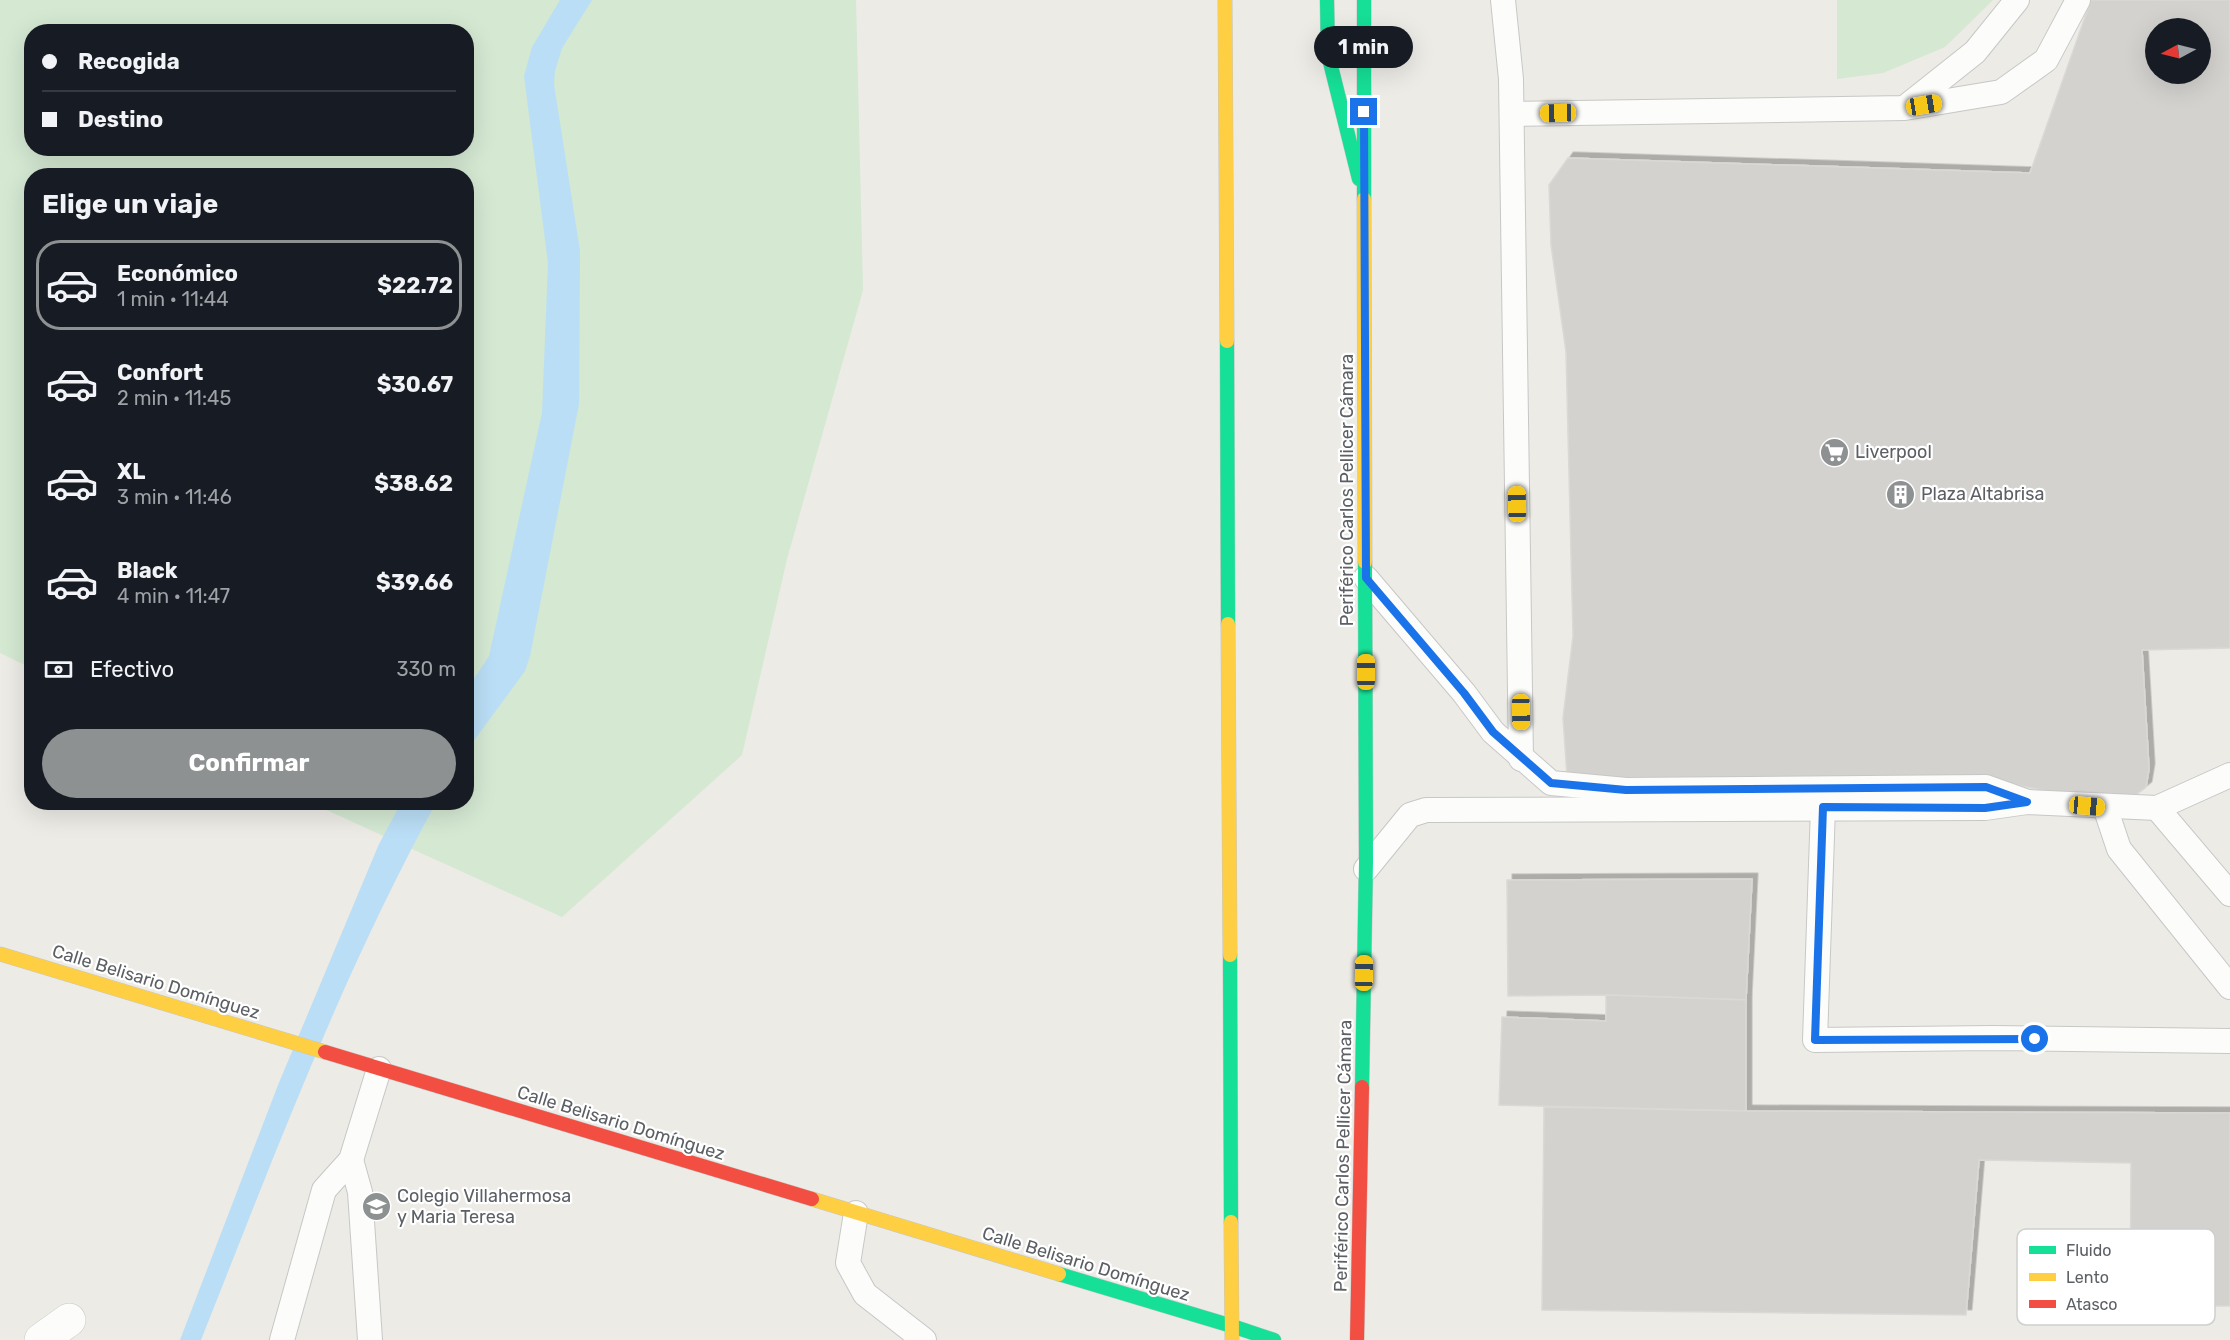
<!DOCTYPE html>
<html lang="es">
<head>
<meta charset="utf-8">
<style>
  :root { --surface:#171b24; --page:#20242c; --text:#f1f3f6; --muted:#9ea1a6; --line:#363941; --accent:#8e9192 }
  body { margin:0; font-family:Rubik,sans-serif; background:var(--page); color:var(--text); height:100vh; display:flex; flex-direction:column; font-size:22px; white-space:nowrap }
  * { box-sizing:border-box; margin:0 }
  p { font-size:20px; color:var(--muted) }
  .icon { flex:none; width:33px; height:33px; fill:none; stroke:currentColor; stroke-width:2; stroke-linecap:round; stroke-linejoin:round }
  .map { position:relative; flex:1; overflow:hidden }
  .panel { position:absolute; left:24px; top:168px; width:450px; height:642px; display:flex; flex-direction:column; background:var(--surface); border-radius:24px; box-shadow:0 6px 24px #0002 }
  .panel>* { flex:none }
  .guide { position:absolute; left:24px; top:24px; width:450px; height:132px; border-radius:24px; box-shadow:0 6px 24px #0002; display:grid; align-content:center; height:132px; padding:0 18px; background:var(--surface) }
  .needle { width:39px; rotate:263deg }
  .tools { position:absolute; left:2145px; top:18px; display:grid; gap:12px }
  .tools a { display:grid; place-items:center; width:66px; height:66px; border-radius:50%; background:var(--surface); box-shadow:0 6px 24px #0002; font-size:30px }
  .end { position:absolute; width:27px; height:27px; margin:-14px; border:8px solid #1a73e8; background:#fff; box-shadow:0 0 0 3px #fff }
  .from { border-radius:50% }
  .bubble { position:absolute; height:42px; border-radius:21px; background:var(--surface); box-shadow:0 6px 24px #0002; font-size:20px; font-weight:700; line-height:42px; text-align:center }
  .car { position:absolute; width:18px; height:36px; margin:-18px -9px; border-radius:8px; box-shadow:0 0 4px 2px #0007; background:linear-gradient(#f5c518 24%,#345 0 40%,#f5c518 0 76%,#345 0 86%,#f5c518 0) }
  .guide b { display:flex; align-items:center; gap:21px; height:57px; font-size:22px }
  .guide b+b { border-top:2px solid var(--line) }
  .guide i { width:15px; height:15px; background:var(--text) }
  ul { padding:0; list-style:none }
  li { display:flex; align-items:center; gap:18px; height:90px; margin:0 12px 9px; padding:0 6px; border:3px solid transparent; border-radius:24px }
  li div { flex:1 }
  li b { display:block; font-size:22px }
  li em { font-style:normal; font-weight:700 }
  li.current { border-color:var(--accent) }
  li>.icon { width:54px; height:54px; stroke-width:1.5 }
  h2 { padding:0 18px; font-size:27px; line-height:72px }
  .pay { display:flex; align-items:center; gap:15px; height:66px; padding:0 18px; font-size:22px }
  .pay p { margin-inline-start:auto }
  .button { display:flex; gap:12px; margin-top:auto; padding:12px 18px }
  .button a { flex:1; height:69px; border-radius:36px; background:var(--accent); color:#fff; font-size:24px; font-weight:700; line-height:69px; text-align:center }
  .map>svg:first-child { display:block }
</style>
</head>
<body>
<div class="map">
<svg width="2230" height="1340" viewBox="0 0 2230 1340">
  <defs>
    <filter id="shadow"><feDropShadow dx="5.5" dy="-5.5" stdDeviation="0" flood-color="#0004"/></filter>
  </defs>
  <rect width="100%" height="100%" fill="#ecebe6"/>
  <g fill="#d4e8d2" fill-rule="evenodd">
    <path d="M0 0H856L863 290 787 559 742 755 562 917 311 803 466 802V176H32L31 668 0 653ZM32 32H466V148H32Z"/>
    <path d="M1837 0H1993L1945 47 1883 73 1837 79Z"/>
  </g>
  <g fill="#badef6">
    <path d="M560 0H592L562 48 555 71 554 84 580 251 579 404 530 656 525 671 467 750V689L489 656 542 413 548 263 524 76 532 47Z"/>
    <path d="M401 803H436C342 974 273 1159 201 1340H180L278 1085 379 844Z"/>
  </g>
  <g fill="#d3d2cf" stroke="#dbd9d6" stroke-width="1.5" fill-rule="evenodd" filter="url(#shadow)">
    <path d="M2091 0H2230V648L2142 650 2149 769 2146 787 2136 795H2065L1985 778 1653 782 1567 776 1563 718 1573 636 1566 352 1551 245 1549 185 1568 158 2030 173ZM2156 28H2200V74H2156Z"/>
    <path d="M1752 879 1746 1000 1606 995 1508 996 1507 880Z"/>
    <path d="M1606 995 1746 1000V1111L1499 1105 1502 1017 1606 1021Z"/>
    <path d="M1544 1107 1746 1111 2230 1113V1306H2130L2131 1163 1979 1160 1966 1315 1542 1310Z"/>
  </g>
  <g fill="none" stroke-linecap="round" stroke-linejoin="round">
    <defs>
      <g id="lane">
        <path d="M1503 0 1511 79 1521 759"/>
        <path d="M1907 106 1975 52 2017 0"/>
        <path d="M1512 114 1905 108 2001 92 2046 60 2078 0"/>
        <path d="M1366 578 1464 693 1493 732 1551 783 1626 790 1986 787 2025 801"/>
        <path d="M1823 807 1815 1040 1992 1038 2230 1041"/>
        <path d="M2105 807 2119 849 2230 987"/>
        <path d="M2157 808 2230 894"/>
        <path d="M1366 869 1410 815 1426 810 1985 808 2027 802 2157 808 2230 775"/>
        <path d="M351 1160 360 1192 370 1340"/>
        <path d="M856 1213 848 1263 865 1294 924 1340"/>
        <path d="M282 1340 324 1190 351 1160 379 1069"/>
      </g>
      <path id="street" d="M41 1340 69 1320"/>
      <g id="fast">
        <path d="M1327 0 1328 54 1359 179"/>
        <path d="M1364 0V199"/>
        <path d="M1227 341 1228 624"/>
        <path d="M1230 955 1231 1222"/>
        <path d="M1362 1087 1366 861 1365 562"/>
        <path d="M1059 1274 1232 1326"/>
        <path d="M1232 1326 1274 1340"/>
      </g>
      <g id="slow">
        <path d="M1225 0 1227 341"/>
        <path d="M1364 199 1365 562"/>
        <path d="M1228 624 1230 955"/>
        <path d="M0 954 325 1052"/>
        <path d="M812 1199 1059 1274"/>
        <path d="M1231 1222 1232 1340"/>
      </g>
      <g id="jam">
        <path d="M325 1052 812 1199"/>
        <path d="M1357 1340 1362 1087"/>
      </g>
    </defs>
    <use href="#lane" stroke="#c7c7c7" stroke-width="26"/>
    <use href="#street" stroke="#c7c7c7" stroke-width="34"/>
    <use href="#fast" stroke="#c7c7c7" stroke-width="15"/>
    <use href="#slow" stroke="#c7c7c7" stroke-width="15"/>
    <use href="#jam" stroke="#c7c7c7" stroke-width="15"/>
    <use href="#lane" stroke="#fcfcfb" stroke-width="24"/>
    <use href="#street" stroke="#fcfcfb" stroke-width="33"/>
    <use href="#fast" stroke="#16e098" stroke-width="14"/>
    <use href="#slow" stroke="#ffcf43" stroke-width="14"/>
    <use href="#jam" stroke="#f24e42" stroke-width="14"/>
  </g>
  <g fill="none" stroke-linecap="round" stroke-linejoin="round">
    <path stroke="#1a73e8" stroke-width="8" d="M1364 112 1366 578 1464 693 1493 732 1551 783 1626 790 1986 787 2027 802 1985 808 1823 807 1815 1040 2035 1039"/>
  </g>
  <defs>
    <symbol id="supermarket-disc" viewBox="-11 -11 22 22"><circle r="9.5" fill="#8e9192" stroke="#fff"/><path d="M-6-5.5h2.5l.6 2H6L4.5 2H-2.5L-4.4-4H-6ZM-1.5 3.2a1.3 1.3 0 1 0 .1 0ZM3 3.2a1.3 1.3 0 1 0 .1 0Z" fill="#fff"/></symbol>
    <symbol id="building-disc" viewBox="-11 -11 22 22"><circle r="9.5" fill="#8e9192" stroke="#fff"/><path d="M-4-6H4V6H1V3H-1V6H-4ZM-2.5-4.3h1.7v1.8h-1.7ZM.8-4.3h1.7v1.8H.8ZM-2.5-1h1.7V.8h-1.7ZM.8-1h1.7V.8H.8Z" fill="#fff"/></symbol>
    <symbol id="school-disc" viewBox="-11 -11 22 22"><circle r="9.5" fill="#8e9192" stroke="#fff"/><path d="M0-5L7-2L0 1L-7-2ZM-4 1L0 2.5L4 1V4Q0 6-4 4Z" fill="#fff"/></symbol>
  </defs>
  <g fill-rule="evenodd">
    <use href="#supermarket-disc" x="1818" y="436" width="33" height="33"/>
    <use href="#building-disc" x="1884" y="478" width="33" height="33"/>
    <use href="#school-disc" x="360" y="1190" width="33" height="33"/>
  </g>
  <g text-anchor="middle" dominant-baseline="central" stroke-width="4.5" stroke-linejoin="round" paint-order="stroke">
    <g font-size="18" fill="#5c6064" stroke="#fff" text-anchor="start">
      <text x="1855" y="452">Liverpool</text>
      <text x="1921" y="494">Plaza Altabrisa</text>
      <text x="397" y="1196">Colegio Villahermosa<tspan x="397" dy="21">y Maria Teresa</tspan></text>
    </g>
    <g font-size="18" fill="#5c6064" stroke="#fff">
      <text transform="translate(1347 490) rotate(-90)">Periférico Carlos Pellicer Cámara</text>
      <text transform="translate(156 982) rotate(17)">Calle Belisario Domínguez</text>
      <text transform="translate(621 1123) rotate(17)">Calle Belisario Domínguez</text>
      <text transform="translate(1343 1156) rotate(-89)">Periférico Carlos Pellicer Cámara</text>
      <text transform="translate(1086 1264) rotate(17)">Calle Belisario Domínguez</text>
    </g>
  </g>
  <rect x="2017" y="1229" width="198" height="96" rx="9" fill="#fff" stroke="#cecfd0" stroke-width="1.5"/>
  <rect x="2029" y="1246" width="27" height="8" fill="#16e098"/>
  <rect x="2029" y="1273" width="27" height="8" fill="#ffcf43"/>
  <rect x="2029" y="1300" width="27" height="8" fill="#f24e42"/>
  <g font-size="16" fill="#5c6064">
    <text x="2066" y="1256">Fluido</text>
    <text x="2066" y="1283">Lento</text>
    <text x="2066" y="1310">Atasco</text>
  </g>
</svg>
<div class="tools">
<a><svg class="needle" viewBox="-14 -14 28 28"><path d="M0-13l5 13h-10z" fill="#e53935"/><path d="M0 13l5-13h-10z" fill="#9ea1a6"/></svg></a>
</div>
<i class="end from" style="left:2035px;top:1039px"></i>
<i class="end" style="left:1364px;top:112px"></i>
<div class="bubble" style="left:1314px;top:26px;width:99px">1 min</div>
<i class="car" style="left:1924px;top:105px;rotate:81deg"></i>
<i class="car" style="left:1558px;top:113px;rotate:269deg"></i>
<i class="car" style="left:1517px;top:504px;rotate:359deg"></i>
<i class="car" style="left:1366px;top:672px;rotate:0deg"></i>
<i class="car" style="left:1521px;top:712px;rotate:179deg"></i>
<i class="car" style="left:2087px;top:806px;rotate:95deg"></i>
<i class="car" style="left:1364px;top:973px;rotate:1deg"></i>
<div class="guide">
<b><i class="from"></i>Recogida</b>
<b><i></i>Destino</b>
</div>
<section class="panel">
<h2>Elige un viaje</h2>
<ul>
<li class="current"><svg class="icon" aria-label="car" viewBox="0 0 24 24"><path d="M5 17H2v-5l4-1 3-4h7l3 4 3 1v5h-3M9 17h6M6 11h13"/><circle cx="7" cy="17" r="2"/><circle cx="17" cy="17" r="2"/></svg><div><b>Económico</b><p>1 min · 11:44</p></div><em>$22.72</em></li>
<li><svg class="icon" aria-label="car" viewBox="0 0 24 24"><path d="M5 17H2v-5l4-1 3-4h7l3 4 3 1v5h-3M9 17h6M6 11h13"/><circle cx="7" cy="17" r="2"/><circle cx="17" cy="17" r="2"/></svg><div><b>Confort</b><p>2 min · 11:45</p></div><em>$30.67</em></li>
<li><svg class="icon" aria-label="car" viewBox="0 0 24 24"><path d="M5 17H2v-5l4-1 3-4h7l3 4 3 1v5h-3M9 17h6M6 11h13"/><circle cx="7" cy="17" r="2"/><circle cx="17" cy="17" r="2"/></svg><div><b>XL</b><p>3 min · 11:46</p></div><em>$38.62</em></li>
<li><svg class="icon" aria-label="car" viewBox="0 0 24 24"><path d="M5 17H2v-5l4-1 3-4h7l3 4 3 1v5h-3M9 17h6M6 11h13"/><circle cx="7" cy="17" r="2"/><circle cx="17" cy="17" r="2"/></svg><div><b>Black</b><p>4 min · 11:47</p></div><em>$39.66</em></li>
</ul>
<div class="pay"><svg class="icon" aria-label="cash" viewBox="0 0 24 24"><path d="M3 7h18v10H3z"/><circle cx="12" cy="12" r="2"/></svg>Efectivo<p>330 m</p></div>
<div class="button"><a>Confirmar</a></div>
</section>
</div>
</body>
</html>
